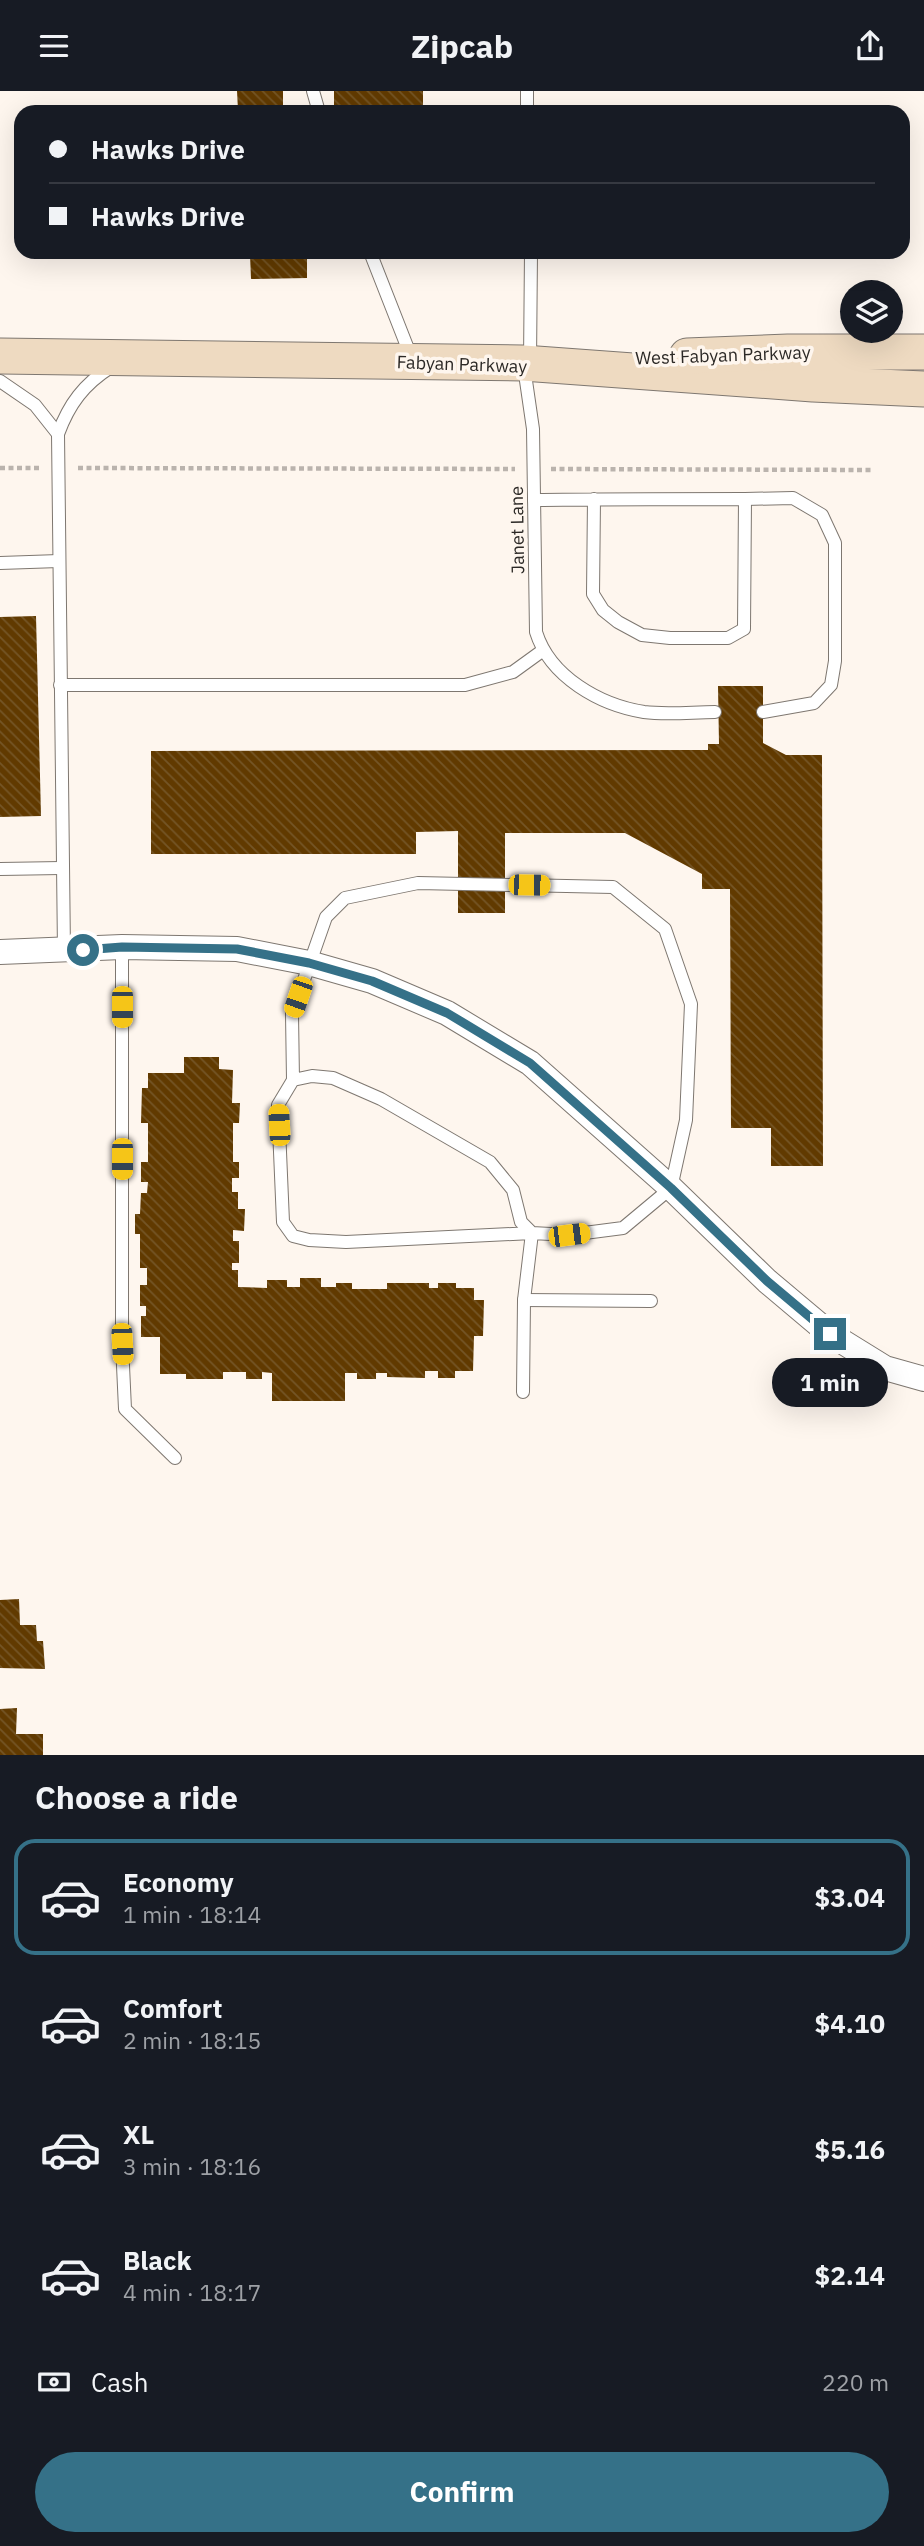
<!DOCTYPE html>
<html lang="en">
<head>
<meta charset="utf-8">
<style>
  :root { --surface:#171b24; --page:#20242c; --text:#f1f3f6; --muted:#9ea1a6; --line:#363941; --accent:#357188 }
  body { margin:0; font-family:"IBM Plex Sans",sans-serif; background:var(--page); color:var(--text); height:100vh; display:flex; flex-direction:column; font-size:26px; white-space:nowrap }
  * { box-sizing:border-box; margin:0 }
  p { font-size:23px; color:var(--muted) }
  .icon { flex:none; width:38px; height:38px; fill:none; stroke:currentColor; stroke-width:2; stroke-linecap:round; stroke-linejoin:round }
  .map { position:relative; height:1664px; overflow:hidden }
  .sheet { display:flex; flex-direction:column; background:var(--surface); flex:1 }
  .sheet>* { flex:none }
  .top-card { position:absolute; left:14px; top:14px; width:896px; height:154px; border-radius:21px; box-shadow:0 7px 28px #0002; display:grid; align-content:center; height:154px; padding:0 35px; background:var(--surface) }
  .buttons { position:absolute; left:840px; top:189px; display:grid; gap:14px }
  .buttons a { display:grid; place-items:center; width:63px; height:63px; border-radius:50%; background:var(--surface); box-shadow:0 7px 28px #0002; font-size:35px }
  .end { position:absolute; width:32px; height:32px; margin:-16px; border:9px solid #357188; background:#fff; box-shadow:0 0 0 4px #fff }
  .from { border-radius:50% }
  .bubble { position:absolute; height:49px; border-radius:24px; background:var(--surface); box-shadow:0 7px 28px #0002; font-size:23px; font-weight:800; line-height:49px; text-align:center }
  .car { position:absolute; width:21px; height:42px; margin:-21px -10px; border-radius:9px; box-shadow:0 0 5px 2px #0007; background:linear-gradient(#f5c518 24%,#345 0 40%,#f5c518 0 76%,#345 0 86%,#f5c518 0) }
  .top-card b { display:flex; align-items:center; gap:24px; height:66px; font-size:26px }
  .top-card b+b { border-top:2px solid var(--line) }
  .top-card i { width:18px; height:18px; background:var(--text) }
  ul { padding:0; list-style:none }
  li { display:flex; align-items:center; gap:21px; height:116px; margin:0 14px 10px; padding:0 21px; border:4px solid transparent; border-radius:21px }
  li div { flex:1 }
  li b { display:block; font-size:26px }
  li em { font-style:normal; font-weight:800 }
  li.selected { border-color:var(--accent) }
  li>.icon { width:63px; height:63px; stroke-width:1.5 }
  h2 { padding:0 35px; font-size:32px; line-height:84px }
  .pay { display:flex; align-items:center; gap:18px; height:77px; padding:0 35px; font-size:26px }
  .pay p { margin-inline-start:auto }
  .button { display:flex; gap:14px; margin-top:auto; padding:14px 35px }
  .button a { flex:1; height:80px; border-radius:42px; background:var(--accent); color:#fff; font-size:28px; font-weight:800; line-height:80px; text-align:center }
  header { display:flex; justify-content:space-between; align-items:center; height:91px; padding:0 35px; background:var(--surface); font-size:32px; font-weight:800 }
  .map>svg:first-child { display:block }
</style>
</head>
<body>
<header><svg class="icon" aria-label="menu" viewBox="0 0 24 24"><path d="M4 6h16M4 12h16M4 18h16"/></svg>Zipcab<svg class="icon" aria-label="share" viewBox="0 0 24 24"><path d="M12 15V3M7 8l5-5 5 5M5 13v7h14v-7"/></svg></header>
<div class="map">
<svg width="924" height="1664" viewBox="0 0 924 1664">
  <defs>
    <pattern id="building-back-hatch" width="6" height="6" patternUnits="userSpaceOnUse" patternTransform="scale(1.75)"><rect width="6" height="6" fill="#613a00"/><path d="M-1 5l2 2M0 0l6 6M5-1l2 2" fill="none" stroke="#745526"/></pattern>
  </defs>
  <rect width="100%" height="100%" fill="#fef6ee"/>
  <g fill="url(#building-back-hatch)">
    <path d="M237 0H283V17L238 19Z"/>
    <rect x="334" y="0" width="89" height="21"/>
    <path d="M275 161H307V187L251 188 250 163Z"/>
    <path d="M36 525 41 725 0 726V526Z"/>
    <path d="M718 595H763V652L786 664H822L823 1075H771V1037H731L730 798H702V783L625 742H505V822H458V740L416 741V763H151V660L708 659V653H719Z"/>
    <path d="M184 966H219V978L233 979 232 1012H240L239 1032H233V1071H239V1087H232V1101H238V1118H245L244 1140 233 1139V1150H239V1172H232V1179H238V1196L267 1197V1189H287V1196H300V1187H321V1196H336V1192H352V1198H387V1192H429V1197H438V1192H456V1197H474V1209H484L483 1245H474L473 1280H455V1287H438V1280H425V1287L387 1286V1282H376V1288H357V1282H345V1310H272V1282L262 1281V1288H246V1281H223V1288H186V1283H160V1246H141V1225H146V1215H140V1194H147V1177H140V1143H135V1123H140L141 1102H147L148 1091H141V1071H148V1032H141L142 997H148V982H184Z"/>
    <path d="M19 1508 20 1534H36L37 1550H43L45 1578 0 1577V1509Z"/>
    <path d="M17 1617 16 1643H43V1664H0V1618Z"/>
  </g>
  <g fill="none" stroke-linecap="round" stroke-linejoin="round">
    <defs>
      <g id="service">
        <path d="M313 0 319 21"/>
        <path d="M527 21V0"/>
        <path d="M370 161 412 268"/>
        <path d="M530 271 531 161"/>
        <path d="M524 276 533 338 536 541C550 586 600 614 644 621 667 624 693 621 715 621"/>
        <path d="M0 290 35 314 58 343"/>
        <path d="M745 408 793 407 822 424 835 452V570L831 594 814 612 763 621"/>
        <path d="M534 409C604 408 674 408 745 408L744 538 728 547H670L642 544 618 531 603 519 593 503 594 408"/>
        <path d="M0 472 59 470"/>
        <path d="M60 594H465L513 581 542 560"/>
        <path d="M0 778 61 777"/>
        <path d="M122 856V1253L125 1318 175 1367"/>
        <path d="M64 860 58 343C69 313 84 293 111 276"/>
        <path d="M293 989 292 923 326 826 345 807 418 792 613 796 665 838 691 913 686 1029 671 1097 623 1137 569 1144 532 1142 521 1131 513 1099 490 1071 381 1008 333 987 312 985 293 989 278 1014 283 1131 293 1145 309 1149 346 1151 532 1142 524 1209 523 1301"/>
        <path d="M524 1209 651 1210"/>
      </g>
      <path id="minor" d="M0 861 122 856 237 858 309 872 372 890 447 922 530 972 671 1097 767 1190 830 1243 885 1277 924 1288"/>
      <g id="secondary">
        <path d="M0 265 523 272 813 293 924 298"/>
        <path d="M687 265 788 261H924"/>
      </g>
    </defs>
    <use href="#service" stroke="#7e7770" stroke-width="14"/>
    <use href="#minor" stroke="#7e7770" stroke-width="26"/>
    <use href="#secondary" stroke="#7e7770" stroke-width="37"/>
    <g stroke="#bab3ad" stroke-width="4.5" stroke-dasharray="5 3.5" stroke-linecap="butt">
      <path d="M0 377H42"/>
      <path d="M78 377 515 378"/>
      <path d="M551 378 874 379"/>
    </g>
    <use href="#service" stroke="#fff" stroke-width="12"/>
    <use href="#minor" stroke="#fff" stroke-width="24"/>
    <use href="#secondary" stroke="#eedac1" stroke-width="35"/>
  </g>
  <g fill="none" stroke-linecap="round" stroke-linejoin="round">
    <path stroke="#357188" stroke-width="9" d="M83 859 122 856 237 858 309 872 372 890 447 922 530 972 671 1097 767 1190 830 1243"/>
  </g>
  <g text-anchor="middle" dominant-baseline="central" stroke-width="7" stroke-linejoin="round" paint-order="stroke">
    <g font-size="18" fill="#2c2926" stroke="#fef6ee">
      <text transform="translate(723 264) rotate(-2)">West Fabyan Parkway</text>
      <text transform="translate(462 273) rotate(2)">Fabyan Parkway</text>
      <text transform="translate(517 439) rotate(-91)">Janet Lane</text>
    </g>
  </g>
</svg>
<div class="buttons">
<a><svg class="icon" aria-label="layers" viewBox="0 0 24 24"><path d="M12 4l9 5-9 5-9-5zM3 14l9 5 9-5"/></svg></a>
</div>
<i class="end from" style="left:83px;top:859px"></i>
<i class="end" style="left:830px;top:1243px"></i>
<div class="bubble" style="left:772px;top:1267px;width:116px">1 min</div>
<i class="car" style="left:529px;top:794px;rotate:91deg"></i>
<i class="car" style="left:298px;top:906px;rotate:199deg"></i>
<i class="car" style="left:122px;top:916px;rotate:180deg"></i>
<i class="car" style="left:279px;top:1034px;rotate:357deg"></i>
<i class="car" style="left:122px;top:1068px;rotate:180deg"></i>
<i class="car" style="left:569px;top:1144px;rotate:83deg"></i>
<i class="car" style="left:122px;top:1253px;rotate:177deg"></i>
<div class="top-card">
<b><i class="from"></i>Hawks Drive</b>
<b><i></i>Hawks Drive</b>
</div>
</div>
<section class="sheet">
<h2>Choose a ride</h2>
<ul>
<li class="selected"><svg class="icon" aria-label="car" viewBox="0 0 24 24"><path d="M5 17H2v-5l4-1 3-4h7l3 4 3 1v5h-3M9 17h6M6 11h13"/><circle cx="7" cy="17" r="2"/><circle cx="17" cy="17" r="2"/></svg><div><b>Economy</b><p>1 min · 18:14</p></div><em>$3.04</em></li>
<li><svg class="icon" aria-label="car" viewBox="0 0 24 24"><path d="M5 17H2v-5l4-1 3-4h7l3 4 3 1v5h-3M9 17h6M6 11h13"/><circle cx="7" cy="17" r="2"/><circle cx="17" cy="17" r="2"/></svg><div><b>Comfort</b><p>2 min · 18:15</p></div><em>$4.10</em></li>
<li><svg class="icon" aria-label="car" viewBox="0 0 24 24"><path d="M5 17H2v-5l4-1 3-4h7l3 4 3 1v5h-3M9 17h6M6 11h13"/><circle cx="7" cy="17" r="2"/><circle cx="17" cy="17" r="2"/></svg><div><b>XL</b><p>3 min · 18:16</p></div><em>$5.16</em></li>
<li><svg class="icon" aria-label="car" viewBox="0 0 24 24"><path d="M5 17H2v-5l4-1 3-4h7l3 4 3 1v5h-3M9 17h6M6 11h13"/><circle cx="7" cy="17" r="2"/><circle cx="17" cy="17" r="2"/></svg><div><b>Black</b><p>4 min · 18:17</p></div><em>$2.14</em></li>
</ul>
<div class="pay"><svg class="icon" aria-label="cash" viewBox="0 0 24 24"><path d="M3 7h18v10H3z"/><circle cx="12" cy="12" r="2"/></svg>Cash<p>220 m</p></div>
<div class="button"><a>Confirm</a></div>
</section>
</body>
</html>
